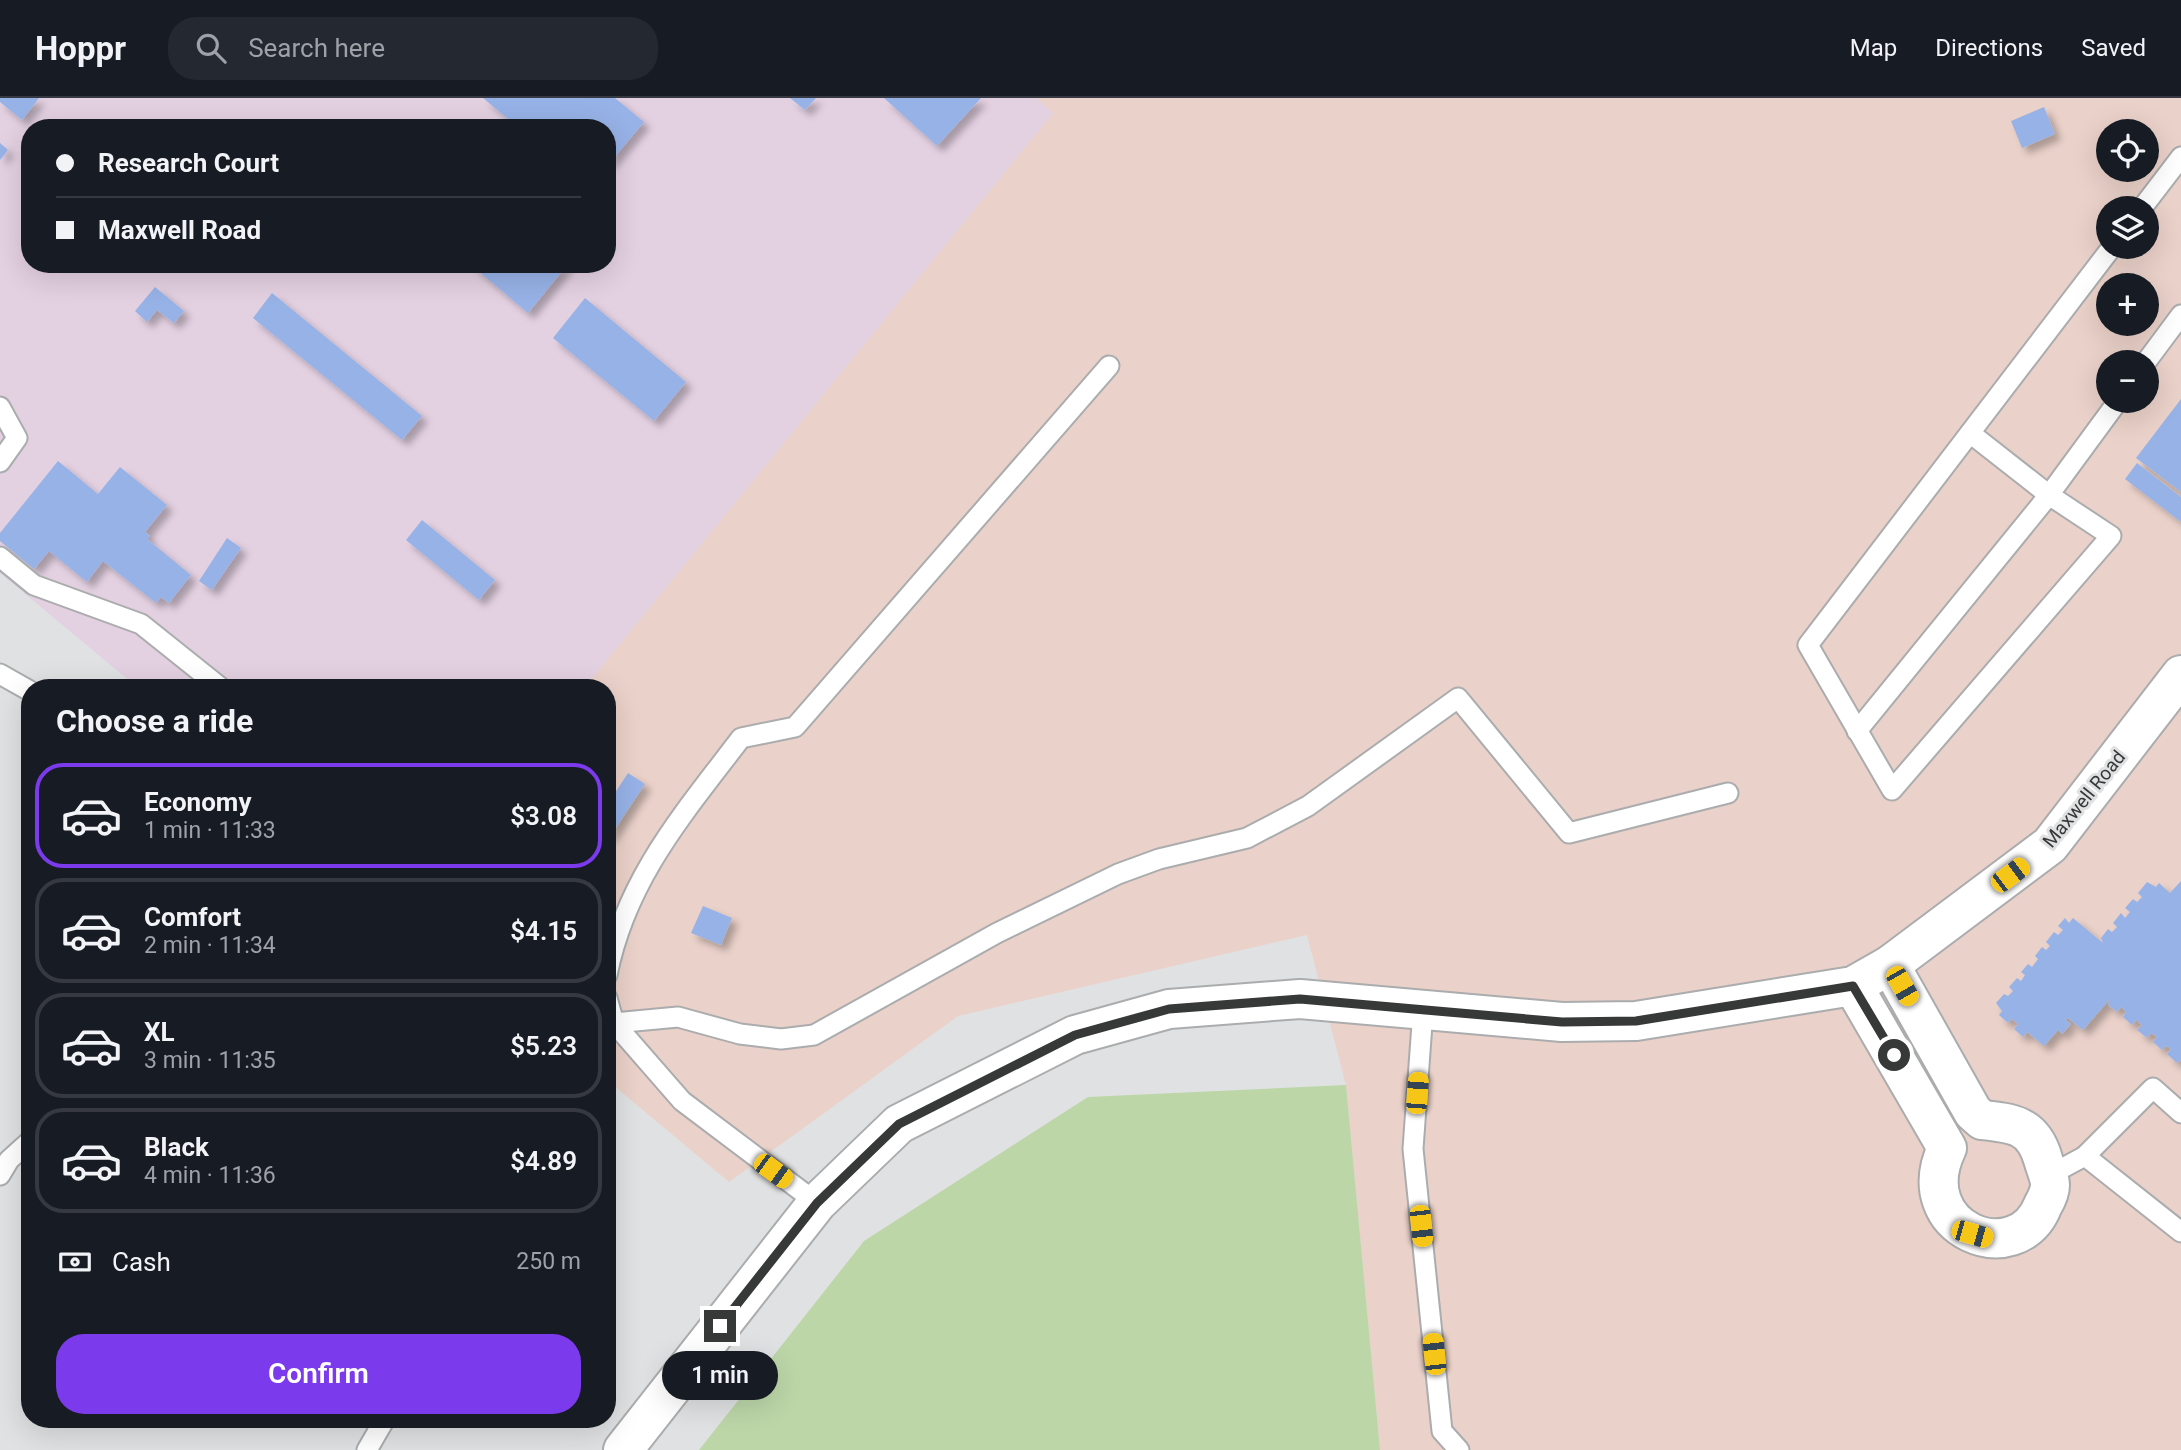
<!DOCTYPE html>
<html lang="en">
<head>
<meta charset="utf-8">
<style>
  :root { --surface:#171b24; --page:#242831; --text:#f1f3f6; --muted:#9ea1a6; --line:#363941; --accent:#7c3aed }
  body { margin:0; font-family:Roboto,sans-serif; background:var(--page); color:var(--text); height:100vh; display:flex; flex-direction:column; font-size:26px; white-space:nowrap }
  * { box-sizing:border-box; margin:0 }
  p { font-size:23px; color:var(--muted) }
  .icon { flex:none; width:38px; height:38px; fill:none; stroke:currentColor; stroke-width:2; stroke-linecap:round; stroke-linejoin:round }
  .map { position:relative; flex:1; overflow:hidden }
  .side { position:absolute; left:21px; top:581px; width:595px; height:749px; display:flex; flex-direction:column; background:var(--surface); border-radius:28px; box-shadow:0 7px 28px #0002 }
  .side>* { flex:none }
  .top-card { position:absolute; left:21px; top:21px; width:595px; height:154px; border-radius:28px; box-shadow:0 7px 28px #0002; display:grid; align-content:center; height:154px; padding:0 35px; background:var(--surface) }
  .buttons { position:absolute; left:2096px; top:21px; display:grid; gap:14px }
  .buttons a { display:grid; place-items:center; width:63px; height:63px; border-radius:50%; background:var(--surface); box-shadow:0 7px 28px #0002; font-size:35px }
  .end { position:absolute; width:32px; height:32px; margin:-16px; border:9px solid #373838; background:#fff; box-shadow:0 0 0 4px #fff }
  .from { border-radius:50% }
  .bubble { position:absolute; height:49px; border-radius:24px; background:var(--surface); box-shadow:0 7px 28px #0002; font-size:23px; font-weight:600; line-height:49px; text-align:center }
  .car { position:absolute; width:21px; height:42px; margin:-21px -10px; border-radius:9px; box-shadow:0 0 5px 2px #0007; background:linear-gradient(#f5c518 24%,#345 0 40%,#f5c518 0 76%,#345 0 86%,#f5c518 0) }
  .top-card b { display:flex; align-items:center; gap:24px; height:66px; font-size:26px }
  .top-card b+b { border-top:2px solid var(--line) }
  .top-card i { width:18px; height:18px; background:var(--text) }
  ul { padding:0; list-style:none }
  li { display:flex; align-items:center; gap:21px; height:105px; margin:0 14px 10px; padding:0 21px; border:4px solid var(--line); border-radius:28px }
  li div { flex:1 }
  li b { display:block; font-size:26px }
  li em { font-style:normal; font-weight:600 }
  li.current { border-color:var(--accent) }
  li>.icon { width:63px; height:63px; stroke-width:1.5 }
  h2 { padding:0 35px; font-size:32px; line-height:84px }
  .pay { display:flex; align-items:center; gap:18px; height:77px; padding:0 35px; font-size:26px }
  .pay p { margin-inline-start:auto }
  .cta { display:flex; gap:14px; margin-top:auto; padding:14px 35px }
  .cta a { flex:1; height:80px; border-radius:28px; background:var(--accent); color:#fff; font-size:28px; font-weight:600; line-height:80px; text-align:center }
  header { display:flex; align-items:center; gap:42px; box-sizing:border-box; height:98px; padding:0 35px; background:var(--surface); border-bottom:2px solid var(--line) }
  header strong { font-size:33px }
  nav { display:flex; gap:38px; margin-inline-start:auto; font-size:24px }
  .search { width:490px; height:63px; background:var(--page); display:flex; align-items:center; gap:18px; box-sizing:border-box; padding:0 24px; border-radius:28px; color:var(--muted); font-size:26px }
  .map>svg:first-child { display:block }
</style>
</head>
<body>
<header>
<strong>Hoppr</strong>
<div class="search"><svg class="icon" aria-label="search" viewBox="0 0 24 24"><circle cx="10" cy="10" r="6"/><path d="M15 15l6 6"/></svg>Search here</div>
<nav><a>Map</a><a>Directions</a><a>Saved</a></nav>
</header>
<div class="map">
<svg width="2181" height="1352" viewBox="0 0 2181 1352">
  <defs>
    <filter id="shadow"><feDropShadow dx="6" dy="6" stdDeviation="3.5" flood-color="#0004"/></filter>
  </defs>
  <rect width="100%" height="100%" fill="#e0e1e2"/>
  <path fill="#ead1c9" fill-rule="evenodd" d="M1036 0H2181V1352H1380L1346 987 1307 837 958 918 729 1084 607 982V590H584L1053 15ZM2109 33H2147V72H2109ZM2109 110H2147V149H2109ZM2109 187H2147V226H2109ZM2109 264H2147V303H2109Z"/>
  <path fill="#e3d0e1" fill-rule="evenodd" d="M0 0H1036L1053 15 584 590H138L0 475ZM30 30H607V166H30Z"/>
  <path fill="#bcd6a8" d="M1346 987 1380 1352H699L864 1143 1088 999Z"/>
  <g fill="#97b2e7" filter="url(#shadow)">
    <path d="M0 0H39L22 22 0 4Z"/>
    <path d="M483 0H615L644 24 607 68V30H519Z"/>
    <path d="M790 0H816L805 12Z"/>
    <path d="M884 0H981L937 48Z"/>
    <path d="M2044 9 2055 36 2022 50 2011 23Z"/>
    <path d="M0 45 8 52 0 62Z"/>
    <path d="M470 166H568L528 215Z"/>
    <path d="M155 189 184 213 174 225 157 212 147 224 135 213Z"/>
    <path d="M272 195 422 318 402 342 253 220Z"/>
    <path d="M585 200 686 284 654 323 553 240Z"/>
    <path d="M2181 301V394L2136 360Z"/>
    <path d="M58 363 98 396 120 369 167 407 145 434 150 438 147 441 191 477 169 505 161 499 156 505 103 463 87 484 49 453 34 471 0 443V435Z"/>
    <path d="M2137 365 2181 399V424L2125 381Z"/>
    <path d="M422 422 495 482 479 502 406 442Z"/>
    <path d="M227 440 241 450 212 492 199 483Z"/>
    <path d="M628 675 645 686 607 743V707Z"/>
    <path d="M2181 783V962L2177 965 2167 956 2171 951 2166 948 2162 952 2153 944 2157 939 2151 935 2147 940 2137 932 2142 927 2136 922 2132 927 2123 919 2126 914 2121 909 2117 914 2108 907 2110 901 2083 932 2068 920 2066 922 2071 926 2062 936 2058 932 2044 948 2027 934 2023 939 2014 931 2018 926 2012 921 2008 925 1999 917 2002 913 1996 905 2004 896 2008 898 2013 893 2009 889 2017 880 2021 883 2025 877 2021 874 2028 866 2032 869 2038 861 2035 858 2042 849 2046 852 2050 848 2046 844 2054 834 2058 837 2063 832 2058 828 2065 820 2069 825 2073 820 2103 845 2101 840 2108 831 2112 834 2117 829 2113 825 2121 815 2125 820 2130 814 2125 810 2133 801 2137 804 2142 799 2138 795 2147 784 2156 789 2159 785 2170 795Z"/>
    <path d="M703 808 732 820 721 847 691 835Z"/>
  </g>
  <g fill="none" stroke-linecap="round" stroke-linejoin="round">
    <defs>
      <g id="service">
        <path d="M2142 110 2181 59"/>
        <path d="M2112 149 1808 547 1892 692 2111 438 2049 397 2118 303"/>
        <path d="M2146 264 2181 217"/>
        <path d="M0 309 17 340 0 364"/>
        <path d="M0 459 34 487 141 526 221 590"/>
        <path d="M0 576 30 593"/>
        <path d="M1857 633 2049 397 1970 335"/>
        <path d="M607 877C626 781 684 715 741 640L795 629 1109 268"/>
        <path d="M607 900 614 925 682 1003 817 1105"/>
        <path d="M1423 912 1413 1051 1442 1333 1459 1352"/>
        <path d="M614 925 678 919 740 936 781 941 814 937 997 835 1118 776 1159 761 1247 740 1308 708 1458 600 1569 735 1728 695"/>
        <path d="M2085 1058 2181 1134"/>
        <path d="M0 1077 9 1062 30 1043"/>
        <path d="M2048 1078 2085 1058 2153 990 2181 1015"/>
        <path d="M367 1352 385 1321"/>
      </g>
      <g id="minor">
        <path d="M1853 888 1947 1050C1908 1132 2017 1174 2043 1107 2046 1102 2050 1093 2050 1087 2050 1079 2045 1069 2043 1061 2033 1027 2013 1025 1982 1022L1973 1014 1890 867"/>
        <path d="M623 1352 817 1105 899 1026 1075 937 1169 911 1300 901 1562 924 1636 923 1853 888 1890 867 2050 747 2181 577"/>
      </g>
    </defs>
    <use href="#service" stroke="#abacad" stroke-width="23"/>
    <use href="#minor" stroke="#abacad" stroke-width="42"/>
    <use href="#service" stroke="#fff" stroke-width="19"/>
    <use href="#minor" stroke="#fff" stroke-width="38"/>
  </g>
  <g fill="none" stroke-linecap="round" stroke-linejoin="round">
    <path stroke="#373838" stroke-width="9" d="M720 1228 817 1105 899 1026 1075 937 1169 911 1300 901 1562 924 1636 923 1853 888 1894 957"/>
  </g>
  <g text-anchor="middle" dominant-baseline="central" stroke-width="6" stroke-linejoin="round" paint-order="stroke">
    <g font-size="19" fill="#373838" stroke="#e0e1e2">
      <text transform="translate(2084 701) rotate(-51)">Maxwell Road</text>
    </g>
  </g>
</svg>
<div class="buttons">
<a><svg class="icon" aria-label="locate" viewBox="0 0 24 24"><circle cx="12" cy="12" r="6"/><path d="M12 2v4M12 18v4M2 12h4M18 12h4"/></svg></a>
<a><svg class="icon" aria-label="layers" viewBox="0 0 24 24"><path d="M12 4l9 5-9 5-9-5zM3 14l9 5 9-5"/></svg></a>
<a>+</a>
<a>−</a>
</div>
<i class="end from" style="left:1894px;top:957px"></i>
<i class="end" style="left:720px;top:1228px"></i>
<div class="bubble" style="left:662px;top:1253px;width:116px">1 min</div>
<i class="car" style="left:2010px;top:777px;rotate:53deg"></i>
<i class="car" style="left:1902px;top:888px;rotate:150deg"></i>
<i class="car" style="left:1417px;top:995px;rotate:4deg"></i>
<i class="car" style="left:773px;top:1073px;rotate:126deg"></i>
<i class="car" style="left:1421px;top:1128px;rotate:174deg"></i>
<i class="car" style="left:1972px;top:1136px;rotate:106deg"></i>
<i class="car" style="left:1434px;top:1256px;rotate:354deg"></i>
<div class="top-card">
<b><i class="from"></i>Research Court</b>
<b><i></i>Maxwell Road</b>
</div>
<section class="side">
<h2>Choose a ride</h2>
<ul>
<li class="current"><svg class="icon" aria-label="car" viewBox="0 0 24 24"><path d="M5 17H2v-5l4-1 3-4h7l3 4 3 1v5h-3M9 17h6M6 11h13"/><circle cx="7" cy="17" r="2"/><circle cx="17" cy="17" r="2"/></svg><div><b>Economy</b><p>1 min · 11:33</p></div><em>$3.08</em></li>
<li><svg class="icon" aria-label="car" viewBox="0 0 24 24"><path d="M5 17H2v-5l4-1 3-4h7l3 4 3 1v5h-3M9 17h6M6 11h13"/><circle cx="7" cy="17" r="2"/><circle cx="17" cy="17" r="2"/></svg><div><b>Comfort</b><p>2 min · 11:34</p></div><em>$4.15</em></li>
<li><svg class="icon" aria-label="car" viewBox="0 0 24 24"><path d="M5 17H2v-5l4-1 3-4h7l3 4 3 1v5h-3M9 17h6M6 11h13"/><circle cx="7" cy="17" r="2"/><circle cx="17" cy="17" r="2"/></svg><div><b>XL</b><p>3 min · 11:35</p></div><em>$5.23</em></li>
<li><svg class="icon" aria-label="car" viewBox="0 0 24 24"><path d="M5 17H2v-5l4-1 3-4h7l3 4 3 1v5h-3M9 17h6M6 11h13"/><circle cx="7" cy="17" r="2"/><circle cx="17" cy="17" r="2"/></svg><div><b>Black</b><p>4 min · 11:36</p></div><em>$4.89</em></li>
</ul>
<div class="pay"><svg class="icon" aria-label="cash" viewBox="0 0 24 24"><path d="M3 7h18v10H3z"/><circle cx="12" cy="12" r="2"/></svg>Cash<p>250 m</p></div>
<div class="cta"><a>Confirm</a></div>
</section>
</div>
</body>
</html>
